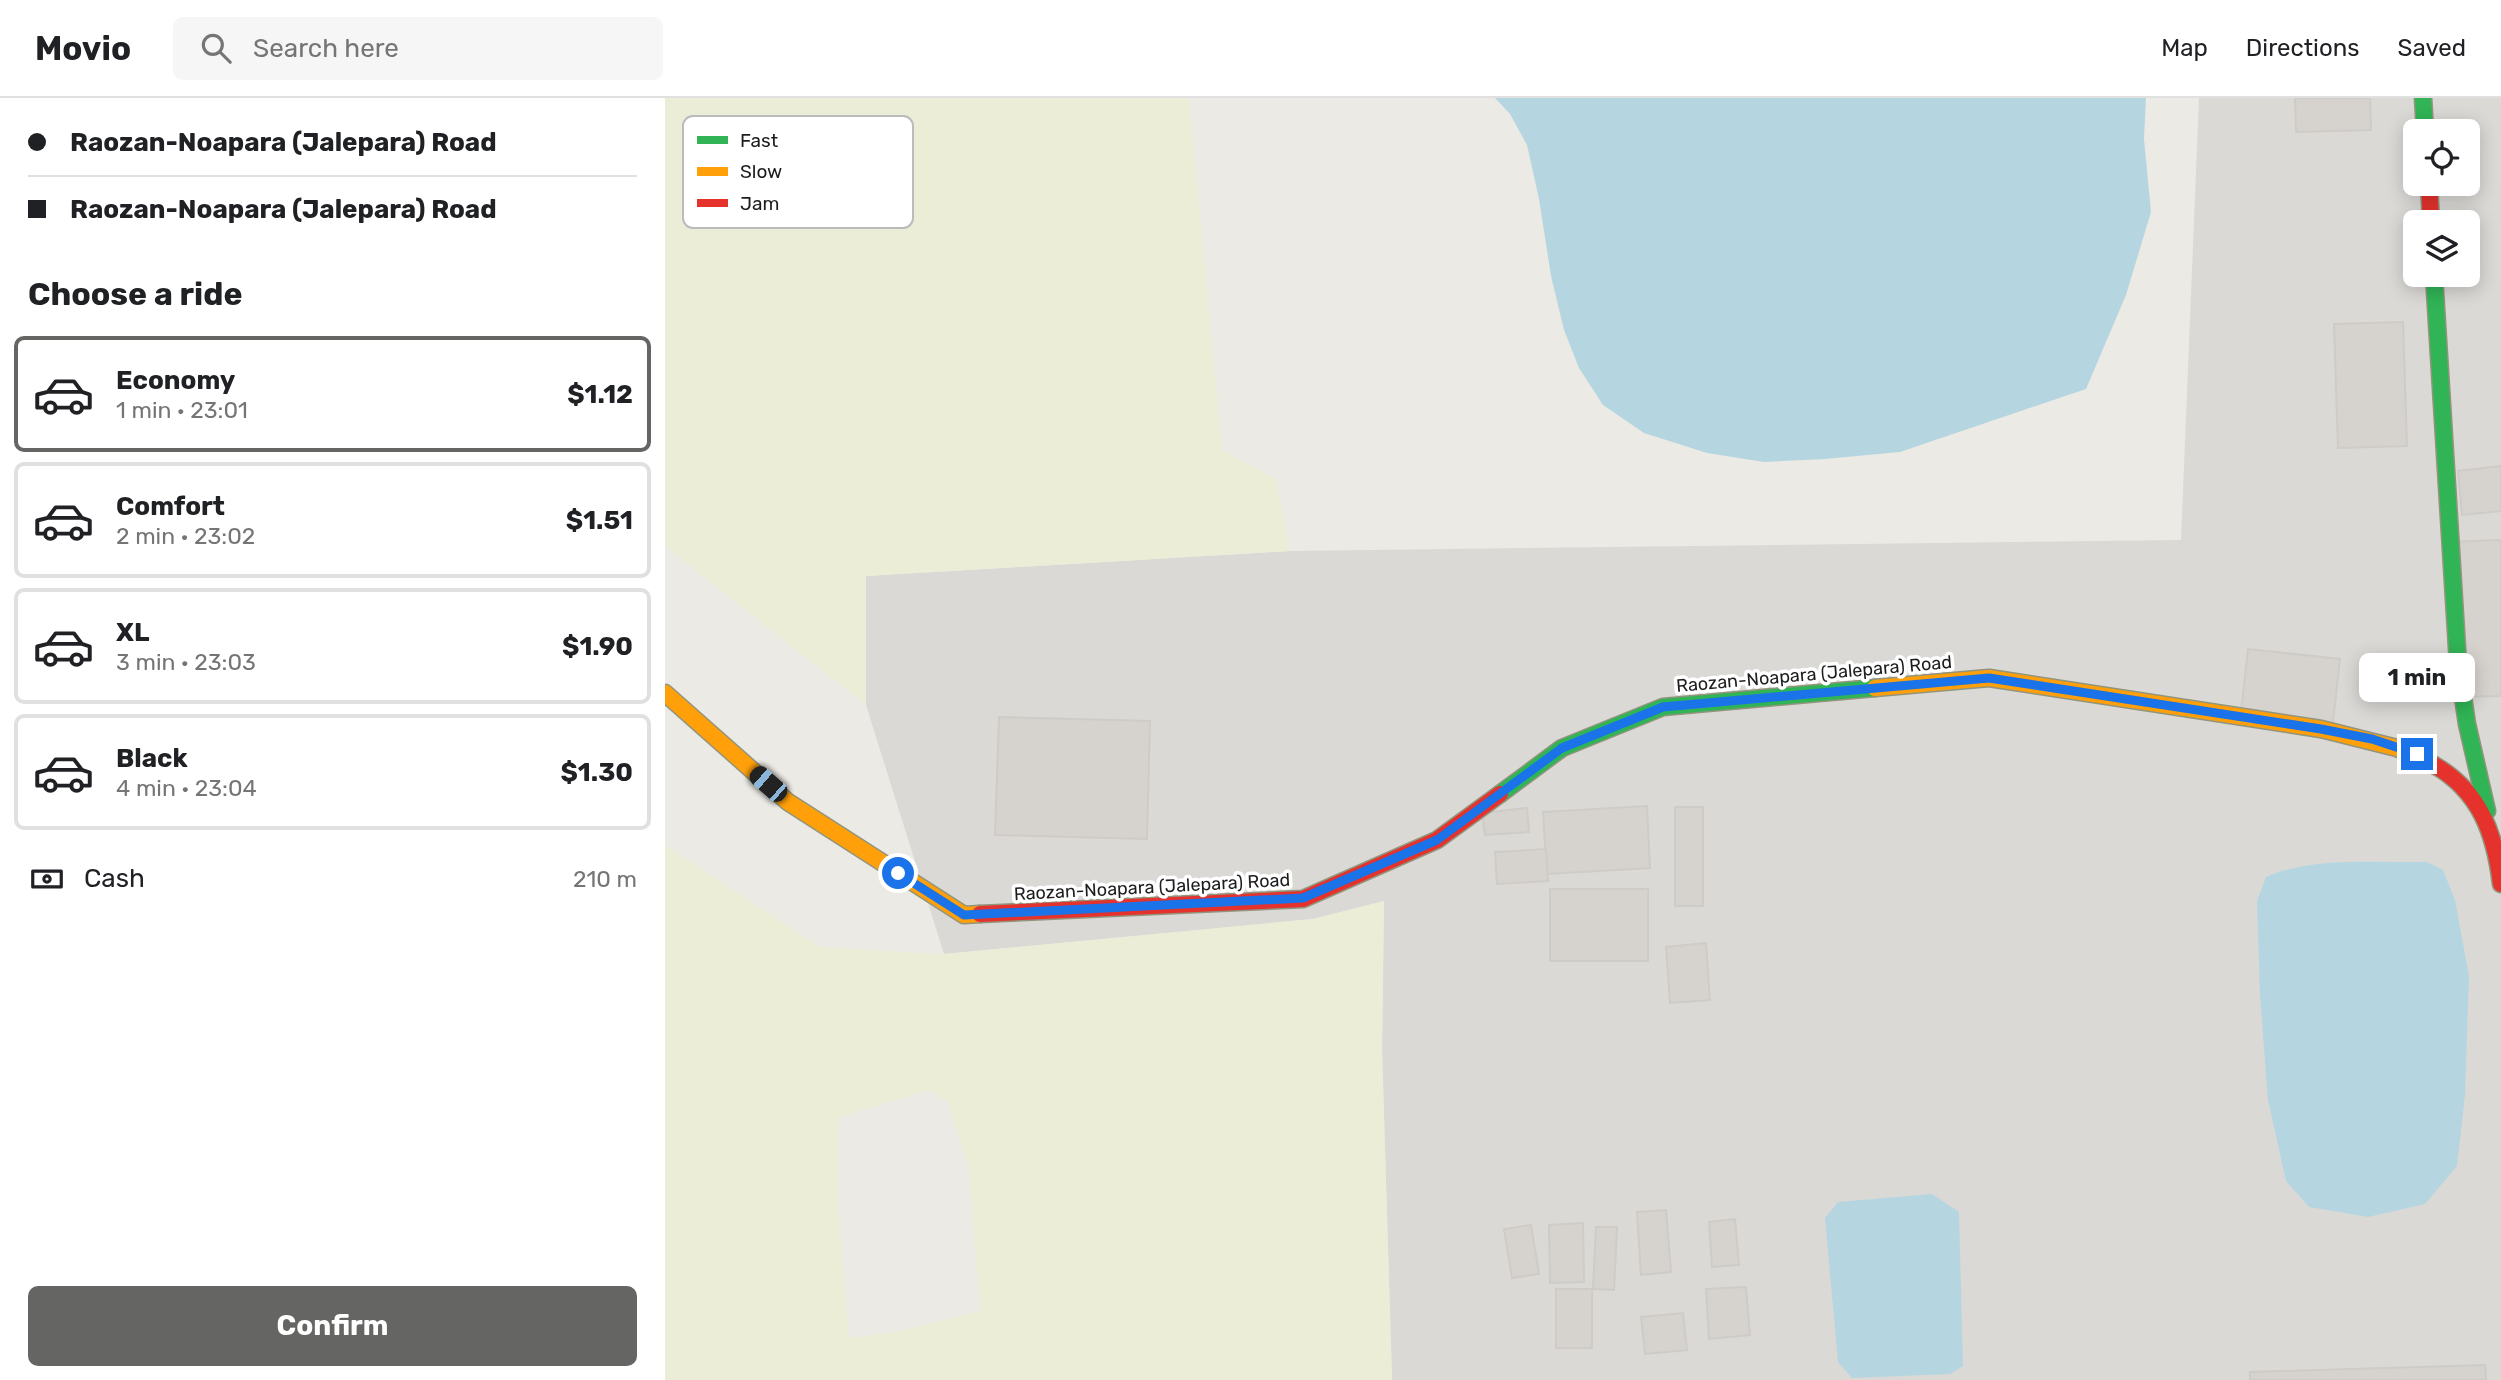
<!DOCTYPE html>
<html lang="en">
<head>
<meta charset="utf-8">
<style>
  :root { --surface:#fff; --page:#f6f6f6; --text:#202124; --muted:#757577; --line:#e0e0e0; --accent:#656563 }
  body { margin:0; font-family:Rubik,sans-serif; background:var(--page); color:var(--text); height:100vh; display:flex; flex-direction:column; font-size:26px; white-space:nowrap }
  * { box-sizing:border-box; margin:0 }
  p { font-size:23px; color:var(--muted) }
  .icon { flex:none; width:38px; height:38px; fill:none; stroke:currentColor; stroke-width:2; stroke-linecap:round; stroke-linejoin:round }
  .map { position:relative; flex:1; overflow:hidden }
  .side { display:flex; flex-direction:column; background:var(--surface); width:665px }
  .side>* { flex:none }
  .hud { display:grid; align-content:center; height:154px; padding:0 28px; background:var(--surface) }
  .tools { position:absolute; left:1738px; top:21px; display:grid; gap:14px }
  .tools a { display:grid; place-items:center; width:77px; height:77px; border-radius:10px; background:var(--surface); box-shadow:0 4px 18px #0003; font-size:35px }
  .end { position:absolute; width:32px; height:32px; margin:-16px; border:9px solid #1a73e8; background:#fff; box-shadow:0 0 0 4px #fff }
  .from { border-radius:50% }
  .bubble { position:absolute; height:49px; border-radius:10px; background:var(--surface); box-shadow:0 4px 18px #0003; font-size:23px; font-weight:700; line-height:49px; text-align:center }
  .car { position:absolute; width:21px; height:42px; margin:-21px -10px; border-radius:9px; box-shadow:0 0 5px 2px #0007; background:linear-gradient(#222 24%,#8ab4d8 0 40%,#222 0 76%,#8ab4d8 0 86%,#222 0) }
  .hud b { display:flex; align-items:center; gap:24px; height:66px; font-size:26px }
  .hud b+b { border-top:2px solid var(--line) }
  .hud i { width:18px; height:18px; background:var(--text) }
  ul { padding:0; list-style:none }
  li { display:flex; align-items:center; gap:21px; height:116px; margin:0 14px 10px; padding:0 14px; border:4px solid var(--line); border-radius:10px }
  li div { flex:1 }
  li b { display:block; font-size:26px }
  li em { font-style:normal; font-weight:700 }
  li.current { border-color:var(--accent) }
  li>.icon { width:63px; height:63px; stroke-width:1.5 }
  h2 { padding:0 28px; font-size:32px; line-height:84px }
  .pay { display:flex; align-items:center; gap:18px; height:77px; padding:0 28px; font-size:26px }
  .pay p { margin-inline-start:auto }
  .action { display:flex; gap:14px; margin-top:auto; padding:14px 28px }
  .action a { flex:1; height:80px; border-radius:10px; background:var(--accent); color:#fff; font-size:28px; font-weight:700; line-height:80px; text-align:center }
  header { display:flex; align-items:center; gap:42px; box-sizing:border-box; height:98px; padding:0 35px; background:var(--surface); border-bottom:2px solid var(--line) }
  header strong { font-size:33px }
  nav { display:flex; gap:38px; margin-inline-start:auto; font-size:24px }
  .search { width:490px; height:63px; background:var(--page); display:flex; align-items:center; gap:18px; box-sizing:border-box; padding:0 24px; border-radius:10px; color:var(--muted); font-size:26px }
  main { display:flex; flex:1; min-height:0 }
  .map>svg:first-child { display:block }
</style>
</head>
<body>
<header>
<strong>Movio</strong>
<div class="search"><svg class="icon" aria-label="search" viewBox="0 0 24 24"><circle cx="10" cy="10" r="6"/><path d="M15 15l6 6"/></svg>Search here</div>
<nav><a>Map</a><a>Directions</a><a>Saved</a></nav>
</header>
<main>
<section class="side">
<div class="hud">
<b><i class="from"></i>Raozan-Noapara (Jalepara) Road</b>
<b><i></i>Raozan-Noapara (Jalepara) Road</b>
</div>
<h2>Choose a ride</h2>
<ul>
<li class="current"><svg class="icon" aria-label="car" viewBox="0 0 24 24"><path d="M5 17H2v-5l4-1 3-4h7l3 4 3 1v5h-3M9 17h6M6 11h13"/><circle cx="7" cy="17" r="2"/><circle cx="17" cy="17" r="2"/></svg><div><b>Economy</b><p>1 min · 23:01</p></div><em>$1.12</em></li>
<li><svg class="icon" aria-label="car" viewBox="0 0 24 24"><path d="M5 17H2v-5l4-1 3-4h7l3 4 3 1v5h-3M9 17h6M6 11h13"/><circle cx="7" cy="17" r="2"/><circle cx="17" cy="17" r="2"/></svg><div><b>Comfort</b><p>2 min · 23:02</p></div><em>$1.51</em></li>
<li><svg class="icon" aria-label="car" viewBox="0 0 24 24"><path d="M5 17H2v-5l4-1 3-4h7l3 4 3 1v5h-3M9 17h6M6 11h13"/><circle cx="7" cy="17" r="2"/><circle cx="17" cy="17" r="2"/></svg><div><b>XL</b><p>3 min · 23:03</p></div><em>$1.90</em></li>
<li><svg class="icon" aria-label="car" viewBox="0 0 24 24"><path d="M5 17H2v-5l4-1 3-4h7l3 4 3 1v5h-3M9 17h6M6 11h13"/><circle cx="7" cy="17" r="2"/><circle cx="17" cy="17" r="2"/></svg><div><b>Black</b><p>4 min · 23:04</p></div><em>$1.30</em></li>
</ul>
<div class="pay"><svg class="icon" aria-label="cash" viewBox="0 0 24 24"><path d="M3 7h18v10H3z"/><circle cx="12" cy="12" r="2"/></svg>Cash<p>210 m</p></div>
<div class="action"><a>Confirm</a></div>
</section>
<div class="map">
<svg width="1836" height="1282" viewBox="0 0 1836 1282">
  <rect width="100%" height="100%" fill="#eceae4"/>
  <path fill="#dbd9d6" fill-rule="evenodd" d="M1534 0H1836V1282H727L717 952 719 803 648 821 279 856 201 607V478L625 453 1516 442ZM1750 33H1802V86H1750ZM1750 124H1802V177H1750Z"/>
  <g fill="#ebedd6" fill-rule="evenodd">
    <path d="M0 0H524L557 352 611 381 625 453 201 478V607L0 448Z"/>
    <path d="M0 747 155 849 279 856 648 821 719 803 717 952 727 1282H0ZM264 992 283 1004 304 1071 315 1213 232 1234 184 1240 173 1108 174 1019Z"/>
  </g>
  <g fill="#b5d6e1">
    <path d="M830 0H1481L1479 41 1486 114 1461 197 1421 291 1235 354 1160 361 1099 364 1042 355 979 335 938 307 914 270 899 232 886 178 874 101 862 47 845 16Z"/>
    <path d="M1762 764 1778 772 1790 802 1804 878 1800 997 1792 1068 1760 1106 1703 1119 1644 1109 1621 1083 1603 1002 1595 898 1592 803 1601 779C1648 758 1711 765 1762 764Z"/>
    <path d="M1267 1096 1294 1114 1298 1268 1285 1276 1187 1280 1173 1264 1160 1120 1173 1104Z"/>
  </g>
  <g fill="#d6d3cf" stroke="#cfcbc6" stroke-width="2">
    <path d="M1630 0H1705L1706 32 1631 34Z"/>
    <path d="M1738 224 1742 348 1673 350 1669 226Z"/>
    <path d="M1836 368V413L1797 417 1793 373Z"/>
    <path d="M1836 442V598L1786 599 1781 444Z"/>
    <path d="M1583 551 1675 561 1667 633 1575 623Z"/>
    <path d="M334 619 485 623 482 741 330 737Z"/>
    <path d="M982 708 985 770 882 776 878 714Z"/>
    <rect x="1010" y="709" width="28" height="99"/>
    <path d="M862 710 864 734 820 737 817 715Z"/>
    <path d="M881 751 883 783 832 786 830 754Z"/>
    <rect x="885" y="791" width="98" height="72"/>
    <path d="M1041 845 1045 902 1005 905 1001 849Z"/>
    <path d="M1001 1112 1006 1174 976 1177 972 1114Z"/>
    <path d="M1070 1121 1074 1167 1047 1169 1044 1124Z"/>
    <path d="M918 1125 919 1184 885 1185 884 1127Z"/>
    <path d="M866 1127 874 1176 847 1180 839 1131Z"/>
    <path d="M931 1129H952L949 1192 928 1191Z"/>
    <path d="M1081 1189 1085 1237 1044 1241 1041 1191Z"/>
    <rect x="891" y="1191" width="36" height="59"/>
    <path d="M1018 1215 1022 1252 980 1256 976 1219Z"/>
    <path d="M1820 1267 1821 1282H1585V1274Z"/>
  </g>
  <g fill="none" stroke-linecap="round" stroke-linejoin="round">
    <defs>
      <g id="fast">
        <path d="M1758 0 1760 33"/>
        <path d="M1769 177 1793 566 1802 626 1822 713"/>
        <path d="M835 696 897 650 998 609 1210 590"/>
      </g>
      <g id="slow">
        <path d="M1210 590 1324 580 1656 631 1732 650 1769 667"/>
        <path d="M0 595 123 704 299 817 315 816"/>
      </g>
      <g id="jam">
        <path d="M1764 86 1766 124"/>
        <path d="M1769 667C1815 693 1830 736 1836 786"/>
        <path d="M315 816 638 801 772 742 835 696"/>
      </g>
    </defs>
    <use href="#fast" stroke="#92957c" stroke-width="19"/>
    <use href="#slow" stroke="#92957c" stroke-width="19"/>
    <use href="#jam" stroke="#92957c" stroke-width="19"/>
    <use href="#fast" stroke="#30b455" stroke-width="16"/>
    <use href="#slow" stroke="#ff9f0a" stroke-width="16"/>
    <use href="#jam" stroke="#e5322d" stroke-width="16"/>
  </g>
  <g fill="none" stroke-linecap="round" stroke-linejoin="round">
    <path stroke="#1a73e8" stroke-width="9" d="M233 775 299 817 638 800 772 742 897 650 998 609 1324 580 1656 631 1707 641 1752 656"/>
  </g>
  <g text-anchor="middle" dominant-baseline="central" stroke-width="7" stroke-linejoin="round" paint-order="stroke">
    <g font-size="18" fill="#1d1d1d" stroke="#fff">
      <text transform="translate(1149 576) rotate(-5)">Raozan-Noapara (Jalepara) Road</text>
      <text transform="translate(487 789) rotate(-3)">Raozan-Noapara (Jalepara) Road</text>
    </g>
  </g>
  <rect x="18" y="18" width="230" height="112" rx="10" fill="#fff" stroke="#bbb" stroke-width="2"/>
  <rect x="32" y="38" width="31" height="8" fill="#30b455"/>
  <rect x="32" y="69" width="31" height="9" fill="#ff9f0a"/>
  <rect x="32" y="101" width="31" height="8" fill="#e5322d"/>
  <g font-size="19" fill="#1d1d1d">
    <text x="75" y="49">Fast</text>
    <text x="75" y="80">Slow</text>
    <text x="75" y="112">Jam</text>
  </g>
</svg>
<div class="tools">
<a><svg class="icon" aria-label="locate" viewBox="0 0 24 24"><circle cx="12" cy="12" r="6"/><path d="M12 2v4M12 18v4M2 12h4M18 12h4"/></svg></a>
<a><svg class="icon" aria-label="layers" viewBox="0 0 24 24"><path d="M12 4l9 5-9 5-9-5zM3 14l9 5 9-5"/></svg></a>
</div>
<i class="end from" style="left:233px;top:775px"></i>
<i class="end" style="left:1752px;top:656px"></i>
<div class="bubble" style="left:1694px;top:555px;width:116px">1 min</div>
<i class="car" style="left:103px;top:686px;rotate:311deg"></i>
</div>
</main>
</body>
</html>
